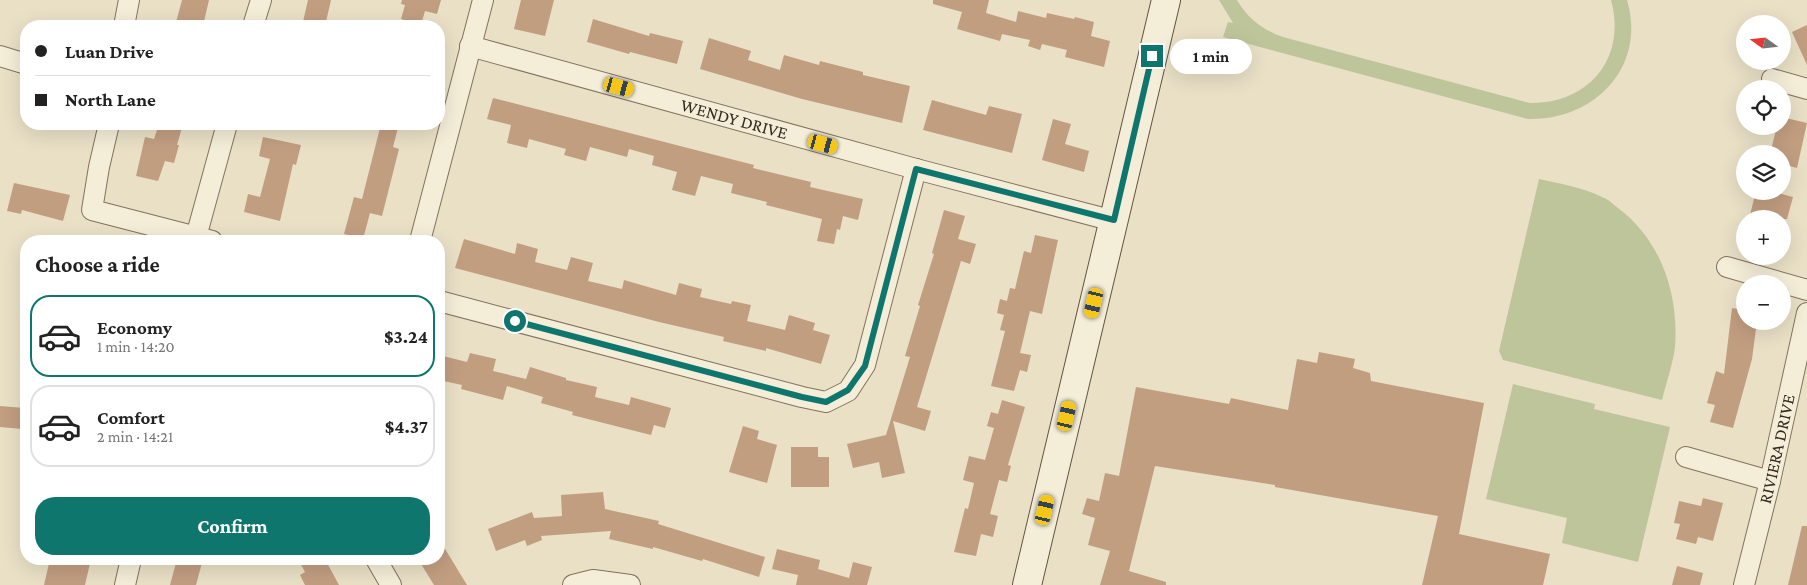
<!DOCTYPE html>
<html lang="en">
<head>
<meta charset="utf-8">
<style>
  :root { --surface:#fff; --page:#f6f6f6; --text:#222; --muted:#767676; --line:#e0e0e0; --accent:#0f766e }
  body { margin:0; font-family:"Crimson Pro",serif; background:var(--page); color:var(--text); height:100vh; display:flex; flex-direction:column; font-size:19px; white-space:nowrap }
  * { box-sizing:border-box; margin:0 }
  p { font-size:16px; color:var(--muted) }
  .icon { flex:none; width:28px; height:28px; fill:none; stroke:currentColor; stroke-width:2; stroke-linecap:round; stroke-linejoin:round }
  .map { position:relative; flex:1; overflow:hidden }
  .side { position:absolute; left:20px; top:235px; width:425px; height:330px; display:flex; flex-direction:column; background:var(--surface); border-radius:20px; box-shadow:0 5px 20px #0002 }
  .side>* { flex:none }
  .guide { position:absolute; left:20px; top:20px; width:425px; height:110px; border-radius:20px; box-shadow:0 5px 20px #0002; display:grid; align-content:center; height:110px; padding:0 15px; background:var(--surface) }
  .needle { width:32px; rotate:285deg }
  .fabs { position:absolute; left:1736px; top:15px; display:grid; gap:10px }
  .fabs a { display:grid; place-items:center; width:55px; height:55px; border-radius:50%; background:var(--surface); box-shadow:0 5px 20px #0002; font-size:25px }
  .end { position:absolute; width:22px; height:22px; margin:-11px; border:6px solid #0f766e; background:#fff; box-shadow:0 0 0 2px #fff }
  .from { border-radius:50% }
  .bubble { position:absolute; height:35px; border-radius:18px; background:var(--surface); box-shadow:0 5px 20px #0002; font-size:16px; font-weight:700; line-height:35px; text-align:center }
  .car { position:absolute; width:15px; height:30px; margin:-15px -8px; border-radius:6px; box-shadow:0 0 4px 1px #0007; background:linear-gradient(#f5c518 24%,#345 0 40%,#f5c518 0 76%,#345 0 86%,#f5c518 0) }
  .guide b { display:flex; align-items:center; gap:18px; height:48px; font-size:19px }
  .guide b+b { border-top:1px solid var(--line) }
  .guide i { width:12px; height:12px; background:var(--text) }
  ul { padding:0; list-style:none }
  li { display:flex; align-items:center; gap:15px; height:82px; margin:0 10px 8px; padding:0 5px; border:2px solid var(--line); border-radius:20px }
  li div { flex:1 }
  li b { display:block; font-size:19px }
  li em { font-style:normal; font-weight:700 }
  li.selected { border-color:var(--accent) }
  li>.icon { width:45px; height:45px; stroke-width:1.5 }
  h2 { padding:0 15px; font-size:22px; line-height:60px }
  .cta { display:flex; gap:10px; margin-top:auto; padding:10px 15px }
  .cta a { flex:1; height:58px; border-radius:20px; background:var(--accent); color:#fff; font-size:20px; font-weight:700; line-height:58px; text-align:center }
  .map>svg:first-child { display:block }
</style>
</head>
<body>
<div class="map">
<svg width="1807" height="585" viewBox="0 0 1807 585">
  <rect width="100%" height="100%" fill="#e9e0c6"/>
  <g fill="#bfc59b">
    <path d="M1219 0H1237C1248 19 1263 30 1283 37L1530 103C1589 104 1627 58 1611 0H1627C1647 67 1594 121 1528 119L1223 37 1228 22 1233 23Z"/>
    <path d="M1539 179C1561 184 1582 187 1602 197 1608 199 1613 204 1618 208 1661 240 1679 294 1675 347 1673 364 1666 383 1662 400L1503 360 1499 351Z"/>
    <path d="M1513 384 1595 404 1594 409 1670 427 1638 562 1562 543 1567 518 1486 499Z"/>
  </g>
  <g fill="#c29e81">
    <path d="M182 0H209L203 26H175Z"/>
    <path d="M308 0H331L325 26H302Z"/>
    <path d="M402 0H441L437 14 425 11 421 25 401 19 405 5 401 4Z"/>
    <path d="M521 0H554L545 36 514 29Z"/>
    <path d="M933 0H989L986 13 1016 22 1018 11 1046 18 1047 13 1074 19 1075 17 1094 22 1091 36 1110 41 1104 67 1065 57 1067 50 1042 44 1040 50 1028 46 1030 40 1002 34 1000 41 957 29 962 12 933 4Z"/>
    <path d="M593 19 649 36 650 33 683 41 677 64 630 52 629 54 587 42Z"/>
    <path d="M1807 25V65L1792 32Z"/>
    <path d="M709 38 751 51 748 60 780 70 784 55 819 65 820 61 863 72V75L910 86 902 123 802 99 700 69Z"/>
    <path d="M493 98 754 165 753 168 811 182 810 187 863 199 858 220 843 216 840 230 837 229 834 244 817 241 822 219 766 205 767 202 731 193 733 184 701 176 695 196 672 190 677 172 652 165 654 156 629 149 627 157 590 147 586 161 564 155 566 149 529 139 527 148 507 143 511 125 487 119Z"/>
    <path d="M932 100 986 115 989 106 1022 114 1012 153 923 130Z"/>
    <path d="M1786 118 1807 123 1797 168 1782 164V154H1770L1777 126 1784 125Z"/>
    <path d="M1053 119 1071 124 1065 144 1089 151 1084 172 1042 160Z"/>
    <path d="M159 124H183L177 145H179L174 163 165 161 158 181 136 176 145 137 154 139Z"/>
    <path d="M381 124H399L393 147 399 149 382 216 370 213 363 239 344 234 354 197 362 199Z"/>
    <path d="M263 137 301 145 296 165 293 164 280 221 244 212 248 194 260 197 270 159 259 156Z"/>
    <path d="M14 183 70 195 63 221 22 210 21 214 7 211Z"/>
    <path d="M1756 191H1771L1793 197 1787 219H1749Z"/>
    <path d="M944 210 965 216 958 239 976 244 970 264 961 261 917 407 931 411 925 431 893 421 905 473 882 478 879 462 853 468 847 444 886 435 910 357 905 356 920 306 918 305 934 254 932 253Z"/>
    <path d="M1035 235 1058 240 1042 314 1030 311 1020 353 1031 355 1027 372 1020 370 1014 391 991 386 1005 331 1000 330 1004 315 997 313 1000 299 1007 301 1010 288 1015 289 1024 251 1031 253Z"/>
    <path d="M464 239 515 254 517 243 538 249 535 262 567 270 571 257 593 263 588 281 622 289 624 280 676 295 679 283 702 289 700 297 731 304 732 301 751 305 747 321 785 330 789 315 815 323 813 330 830 335 821 364 766 348V351L723 341 724 337 659 322 455 268Z"/>
    <path d="M1732 308 1745 310V321H1757L1752 359 1733 428 1710 422 1715 405 1707 403 1716 371 1724 374Z"/>
    <path d="M1319 352 1355 359 1353 368 1370 373 1371 381 1484 403 1459 534 1550 554 1543 585H1422L1438 516 1275 487V485L1155 466 1129 571 1166 582V585H1100L1110 551 1088 545 1095 518 1082 514 1087 498 1099 501 1105 473 1119 476 1136 387 1229 404 1231 398 1288 410 1297 359 1317 363Z"/>
    <path d="M470 353 496 359 493 371 526 379 530 367 566 378V380L597 387 595 397 629 405 631 397 671 408 665 428 654 425 651 435 572 415 573 412 541 403 543 397 507 386 503 400 461 389 462 385 439 380V355L467 362Z"/>
    <path d="M1002 400 1025 407 1008 465 1011 466 1007 482 999 480 990 514 998 516 993 537 981 534 976 556 954 552 965 508 968 509 974 483 963 480 969 456 985 460 994 428 987 426 991 412 998 414Z"/>
    <path d="M0 406 25 408 22 429 0 427Z"/>
    <path d="M743 426 759 431 757 439 777 445 767 483 729 472Z"/>
    <path d="M791 447H818V457H829V487H791Z"/>
    <path d="M603 492 605 509 659 521 658 524 765 557 759 577 703 559 702 561 653 547V549L609 539 611 531 541 536 542 540 527 546 525 540 496 551 488 529 532 512 534 518 562 516 561 495Z"/>
    <path d="M1703 498 1723 503 1713 541 1698 537 1696 544 1676 539 1680 524 1674 523 1679 501 1701 506Z"/>
    <path d="M1802 526H1807V585H1788Z"/>
    <path d="M439 539 467 585H434L418 559H439Z"/>
    <path d="M777 549 820 560 818 569 849 578 853 562 872 567 867 585H796L798 575 772 569Z"/>
    <path d="M50 559H91L85 585H44Z"/>
    <path d="M177 559H203L196 585H170Z"/>
    <path d="M298 559H325L339 585H305L300 575 305 572Z"/>
    <path d="M1677 566 1703 573 1700 585H1672Z"/>
  </g>
  <g fill="none" stroke-linecap="round" stroke-linejoin="round">
    <defs>
      <g id="street">
        <path d="M124 26 129 0"/>
        <path d="M253 26 261 0"/>
        <path id="s1" d="M470 46 916 169 1114 221"/>
        <path d="M0 56 26 64"/>
        <path d="M1772 79 1807 89"/>
        <path d="M109 124 99 167 92 210 212 241"/>
        <path d="M196 237 227 124"/>
        <path d="M420 241 483 0"/>
        <path d="M1727 267 1807 290"/>
        <path d="M439 301 802 397 826 402 848 391 865 365 916 169"/>
        <path d="M1686 457 1770 481"/>
        <path d="M376 559 391 585"/>
        <path d="M125 585 131 559"/>
        <path d="M573 585 593 580 630 585"/>
        <path id="s2" d="M1744 585 1770 481 1807 313"/>
      </g>
      <path id="secondary" d="M1027 585 1166 0"/>
    </defs>
    <use href="#street" stroke="#82725e" stroke-width="22"/>
    <use href="#secondary" stroke="#645441" stroke-width="30"/>
    <use href="#street" stroke="#f4edd8" stroke-width="20"/>
    <use href="#secondary" stroke="#f4edd8" stroke-width="28"/>
  </g>
  <g fill="none" stroke-linecap="round" stroke-linejoin="round">
    <path stroke="#0f766e" stroke-width="6" d="M515 321 802 397 826 402 848 390 865 366 916 169 1114 220 1152 56"/>
  </g>
  <g text-anchor="middle" dominant-baseline="central" stroke-width="5" stroke-linejoin="round" paint-order="stroke">
    <g font-size="18" fill="#342a20" stroke="#f1ead5">
      <text stroke="none"><textPath href="#s1" startOffset="274">WENDY DRIVE</textPath></text>
      <text stroke="none"><textPath href="#s2" startOffset="140">RIVIERA DRIVE</textPath></text>
    </g>
  </g>
</svg>
<div class="fabs">
<a><svg class="needle" viewBox="-14 -14 28 28"><path d="M0-13l5 13h-10z" fill="#e53935"/><path d="M0 13l5-13h-10z" fill="#767676"/></svg></a>
<a><svg class="icon" aria-label="locate" viewBox="0 0 24 24"><circle cx="12" cy="12" r="6"/><path d="M12 2v4M12 18v4M2 12h4M18 12h4"/></svg></a>
<a><svg class="icon" aria-label="layers" viewBox="0 0 24 24"><path d="M12 4l9 5-9 5-9-5zM3 14l9 5 9-5"/></svg></a>
<a>+</a>
<a>−</a>
</div>
<i class="end from" style="left:515px;top:321px"></i>
<i class="end" style="left:1152px;top:56px"></i>
<div class="bubble" style="left:1170px;top:39px;width:82px">1 min</div>
<i class="car" style="left:619px;top:87px;rotate:105deg"></i>
<i class="car" style="left:823px;top:144px;rotate:105deg"></i>
<i class="car" style="left:1094px;top:303px;rotate:193deg"></i>
<i class="car" style="left:1067px;top:416px;rotate:13deg"></i>
<i class="car" style="left:1045px;top:510px;rotate:13deg"></i>
<div class="guide">
<b><i class="from"></i>Luan Drive</b>
<b><i></i>North Lane</b>
</div>
<section class="side">
<h2>Choose a ride</h2>
<ul>
<li class="selected"><svg class="icon" aria-label="car" viewBox="0 0 24 24"><path d="M5 17H2v-5l4-1 3-4h7l3 4 3 1v5h-3M9 17h6M6 11h13"/><circle cx="7" cy="17" r="2"/><circle cx="17" cy="17" r="2"/></svg><div><b>Economy</b><p>1 min · 14:20</p></div><em>$3.24</em></li>
<li><svg class="icon" aria-label="car" viewBox="0 0 24 24"><path d="M5 17H2v-5l4-1 3-4h7l3 4 3 1v5h-3M9 17h6M6 11h13"/><circle cx="7" cy="17" r="2"/><circle cx="17" cy="17" r="2"/></svg><div><b>Comfort</b><p>2 min · 14:21</p></div><em>$4.37</em></li>
</ul>
<div class="cta"><a>Confirm</a></div>
</section>
</div>
</body>
</html>
